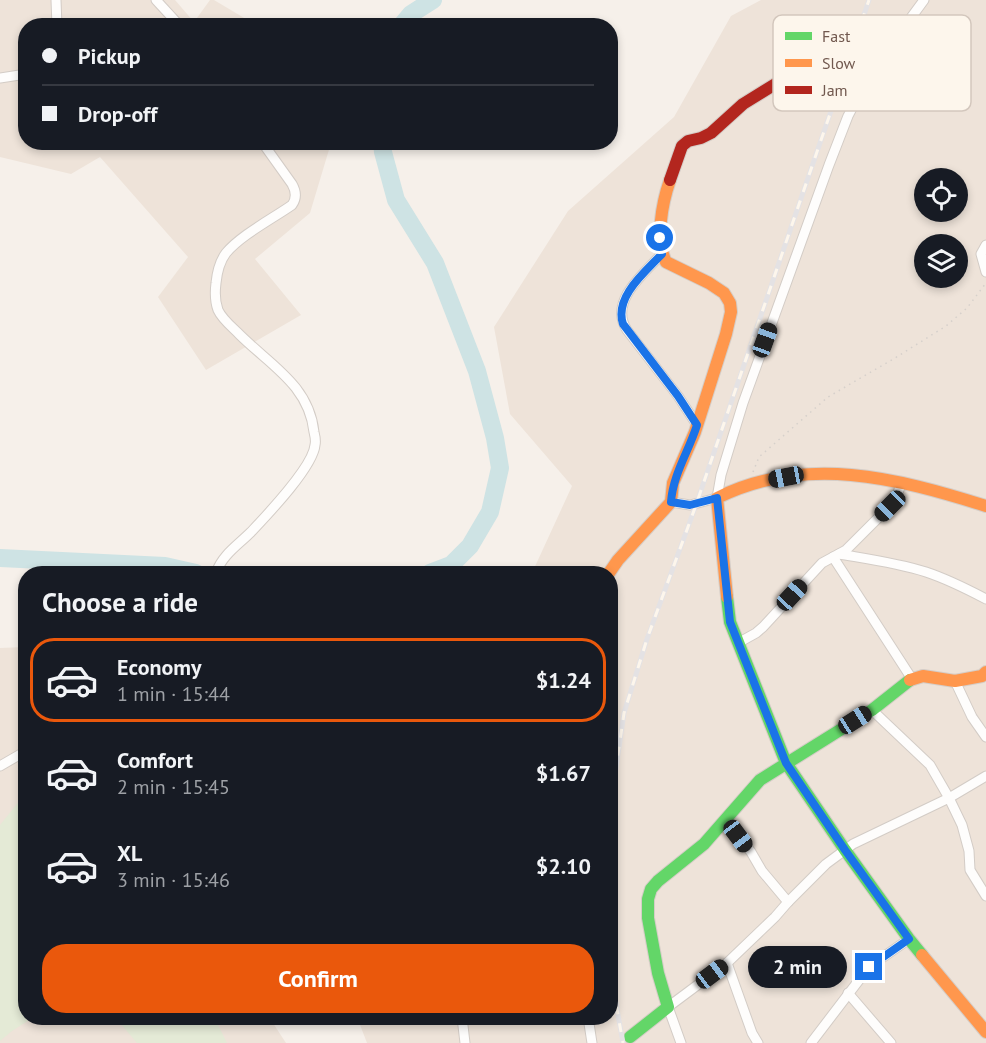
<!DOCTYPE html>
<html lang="en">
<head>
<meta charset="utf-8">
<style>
  :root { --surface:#171b24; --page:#20242c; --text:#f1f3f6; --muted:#9ea1a6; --line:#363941; --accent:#ea580c }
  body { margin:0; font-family:"PT Sans",sans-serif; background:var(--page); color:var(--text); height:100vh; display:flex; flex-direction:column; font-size:22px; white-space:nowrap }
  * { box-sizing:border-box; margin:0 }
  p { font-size:20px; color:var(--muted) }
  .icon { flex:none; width:33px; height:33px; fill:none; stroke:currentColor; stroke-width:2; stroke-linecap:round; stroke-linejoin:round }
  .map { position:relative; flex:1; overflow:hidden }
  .details { position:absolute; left:18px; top:566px; width:600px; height:459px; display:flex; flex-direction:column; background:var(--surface); border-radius:24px; box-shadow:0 3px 9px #0003 }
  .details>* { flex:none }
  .hud { position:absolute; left:18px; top:18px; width:600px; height:132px; border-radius:24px; box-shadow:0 3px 9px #0003; display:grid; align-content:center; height:132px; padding:0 24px; background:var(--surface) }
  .tools { position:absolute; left:914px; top:168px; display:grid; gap:12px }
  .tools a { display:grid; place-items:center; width:54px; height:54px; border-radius:50%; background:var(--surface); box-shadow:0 3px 9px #0003; font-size:30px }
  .end { position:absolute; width:27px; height:27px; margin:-14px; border:8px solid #1a73e8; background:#fff; box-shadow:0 0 0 3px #fff }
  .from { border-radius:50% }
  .bubble { position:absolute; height:42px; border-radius:21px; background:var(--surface); box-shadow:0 3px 9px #0003; font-size:20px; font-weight:700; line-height:42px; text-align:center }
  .car { position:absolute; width:18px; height:36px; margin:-18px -9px; border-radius:8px; box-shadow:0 0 4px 2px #0007; background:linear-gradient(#222 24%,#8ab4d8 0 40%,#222 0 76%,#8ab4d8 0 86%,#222 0) }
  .hud b { display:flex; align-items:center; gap:21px; height:57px; font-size:22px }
  .hud b+b { border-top:2px solid var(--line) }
  .hud i { width:15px; height:15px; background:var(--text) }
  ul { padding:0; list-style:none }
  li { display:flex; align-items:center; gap:18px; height:84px; margin:0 12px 9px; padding:0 12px; border:3px solid transparent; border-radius:24px }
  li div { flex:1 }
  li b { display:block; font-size:22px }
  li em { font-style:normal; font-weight:700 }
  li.active { border-color:var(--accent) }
  li>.icon { width:54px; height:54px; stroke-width:1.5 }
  h2 { padding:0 24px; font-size:27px; line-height:72px }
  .primary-button { display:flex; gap:12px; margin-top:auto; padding:12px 24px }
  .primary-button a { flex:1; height:69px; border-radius:24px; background:var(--accent); color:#fff; font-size:24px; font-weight:700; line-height:69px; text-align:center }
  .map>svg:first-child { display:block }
</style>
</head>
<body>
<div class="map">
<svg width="986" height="1043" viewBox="0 0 986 1043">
  <rect width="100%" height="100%" fill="#f6f0ea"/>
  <g fill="#eee3d9" fill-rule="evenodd">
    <path d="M0 0H175L194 22 210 0H214L256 25 26 26V142L331 143 310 213 255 259 301 315 206 370 158 297 188 257 100 157 71 174 0 157Z"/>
    <path d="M761 0H986V1043H367L357 1017H610V573H532L572 486 510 414 494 327 568 211 674 117 731 16ZM924 178H957V212H924ZM924 244H957V278H924Z"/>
    <path d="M25 647 26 1017H269L286 1043H0V648Z"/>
  </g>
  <g fill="#e4ead6">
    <path d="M21 799 26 803V1017H34L12 1031 0 1041V825Z"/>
    <path d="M115 1017H214L227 1043H137Z"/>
  </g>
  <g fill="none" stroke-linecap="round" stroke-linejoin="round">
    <g stroke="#cee3e4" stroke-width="18">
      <path d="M401 26 411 14 433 0"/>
      <path d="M382 142 383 152 396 200 435 263 477 371 495 438 500 468 490 512 470 546 451 565 430 573"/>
      <path d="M0 558 165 566 196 573"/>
    </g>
    <defs>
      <g id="street">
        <path d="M56 0 57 26"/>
        <path d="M156 0 180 26"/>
        <path d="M0 78 26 74"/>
        <path d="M986 245 981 254 986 272"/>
        <path d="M662 254C644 273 608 302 627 330L678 396 697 425"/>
        <path d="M671 502 690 505 717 498 721 475 743 403 829 165 848 116 871 72 924 0"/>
        <path d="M839 554C868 559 898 563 926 572 947 579 967 589 986 599"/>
        <path d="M833 557 912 679"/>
        <path d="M216 573C222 555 238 545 251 532 267 515 313 467 315 445 316 441 315 436 314 432 309 385 270 365 239 334 232 327 222 319 218 310 215 302 215 291 216 283 217 273 220 261 226 253 241 235 272 219 292 205 297 198 296 191 292 184L262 142"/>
        <path d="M738 643 756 633 763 627 822 563 846 550 890 506 897 495 902 482"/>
        <path d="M955 681 972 717 986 737"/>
        <path d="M872 710 930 765 949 798 962 825 969 851 970 870 986 896"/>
        <path d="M0 766 26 751"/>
        <path d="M726 820 751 852 762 871 788 902"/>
        <path d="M727 963 752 1033 758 1043"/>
        <path d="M848 993 891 1043"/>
        <path d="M462 1017 465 1043"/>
        <path d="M588 1017 592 1043"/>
        <path d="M681 1043 668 1007 727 963 775 917 788 902 826 864 845 850 853 844 949 798 986 776"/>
        <path d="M811 1043 869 967 909 939"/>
      </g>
      <g id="fast">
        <path d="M727 597 730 622 786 763 845 850 909 939 922 955"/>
        <path d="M630 1037 668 1007 658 973 648 918V899L651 889 658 881 704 844 760 780 872 710 910 680"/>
      </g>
      <g id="slow">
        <path d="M609 573 618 560 671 502 673 483 695 432 726 334 731 312 730 303 724 293 709 283 666 262C655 240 662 203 670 180"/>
        <path d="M727 597 717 498C805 454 897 478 986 506"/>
        <path d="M910 680 923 676 955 681 982 676 986 672"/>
        <path d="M922 955 986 1032"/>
      </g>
      <path id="jam" d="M670 180 682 146 688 141 701 138 711 133 743 104 790 75 799 63"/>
    </defs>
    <use href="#street" stroke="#d3ccc6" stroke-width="11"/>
    <use href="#fast" stroke="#d5cdc7" stroke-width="14"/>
    <use href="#slow" stroke="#d5cdc7" stroke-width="14"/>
    <use href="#jam" stroke="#d5cdc7" stroke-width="14"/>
    <path stroke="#d6d0cb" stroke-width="1.5" stroke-dasharray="1.5 4.5" stroke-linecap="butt" d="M753 472 759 457 828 397 895 358 946 326 967 308 986 283"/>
    <use href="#street" stroke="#fefdfc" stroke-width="9"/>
    <use href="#fast" stroke="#63d668" stroke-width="12"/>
    <use href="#slow" stroke="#ff974d" stroke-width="12"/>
    <use href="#jam" stroke="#b3261e" stroke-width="12"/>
    <defs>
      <g id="rail">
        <path d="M610 809 624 713 647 639 696 505 869 0"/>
        <path d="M610 970 623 1043"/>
      </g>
    </defs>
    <use href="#rail" stroke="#e4e2e4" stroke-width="5"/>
    <use href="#rail" stroke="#fdf6ec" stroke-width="3" stroke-dasharray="9" stroke-linecap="butt"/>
  </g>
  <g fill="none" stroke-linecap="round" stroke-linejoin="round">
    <path stroke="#1a73e8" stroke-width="8" d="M660 238 662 254C645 272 614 297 623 324L678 396 697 425C689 451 673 474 671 502L690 505 717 498 730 622 786 763 845 850 909 939 869 967"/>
  </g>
  <rect x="773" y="15" width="198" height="96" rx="9" fill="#fdf6ec" stroke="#d3c7bd" stroke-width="1.5"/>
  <rect x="785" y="32" width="27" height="8" fill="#63d668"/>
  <rect x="785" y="59" width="27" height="8" fill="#ff974d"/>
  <rect x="785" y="86" width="27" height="8" fill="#b3261e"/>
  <g font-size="16" fill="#71584e">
    <text x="822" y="42">Fast</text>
    <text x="822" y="69">Slow</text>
    <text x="822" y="96">Jam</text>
  </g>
</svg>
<div class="tools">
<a><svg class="icon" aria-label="locate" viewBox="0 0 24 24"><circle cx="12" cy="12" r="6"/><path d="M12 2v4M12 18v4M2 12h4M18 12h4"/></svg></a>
<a><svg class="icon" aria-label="layers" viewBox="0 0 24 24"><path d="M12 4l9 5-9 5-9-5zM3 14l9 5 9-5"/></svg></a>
</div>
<i class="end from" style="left:660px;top:238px"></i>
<i class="end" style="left:869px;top:967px"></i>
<div class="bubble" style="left:748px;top:946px;width:99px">2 min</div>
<i class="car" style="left:765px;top:340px;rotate:20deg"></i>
<i class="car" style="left:786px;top:477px;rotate:259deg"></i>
<i class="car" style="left:890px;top:506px;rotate:225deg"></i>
<i class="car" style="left:792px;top:595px;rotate:43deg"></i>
<i class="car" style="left:855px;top:720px;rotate:58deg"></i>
<i class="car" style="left:738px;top:836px;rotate:143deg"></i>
<i class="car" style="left:712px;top:974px;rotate:53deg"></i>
<div class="hud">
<b><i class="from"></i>Pickup</b>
<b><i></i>Drop-off</b>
</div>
<section class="details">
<h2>Choose a ride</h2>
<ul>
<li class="active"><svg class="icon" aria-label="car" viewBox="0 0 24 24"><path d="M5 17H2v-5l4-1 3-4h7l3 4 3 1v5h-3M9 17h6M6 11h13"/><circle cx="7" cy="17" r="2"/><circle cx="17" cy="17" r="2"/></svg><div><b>Economy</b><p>1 min · 15:44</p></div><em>$1.24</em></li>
<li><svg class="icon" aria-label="car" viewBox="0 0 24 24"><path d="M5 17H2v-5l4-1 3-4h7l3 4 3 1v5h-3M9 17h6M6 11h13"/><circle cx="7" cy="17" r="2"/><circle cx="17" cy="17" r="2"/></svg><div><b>Comfort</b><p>2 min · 15:45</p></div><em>$1.67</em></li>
<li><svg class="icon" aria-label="car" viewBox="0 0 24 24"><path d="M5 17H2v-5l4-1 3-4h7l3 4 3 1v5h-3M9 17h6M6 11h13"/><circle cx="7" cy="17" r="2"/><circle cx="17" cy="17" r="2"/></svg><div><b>XL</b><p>3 min · 15:46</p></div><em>$2.10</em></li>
</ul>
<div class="primary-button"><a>Confirm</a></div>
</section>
</div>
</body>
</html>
